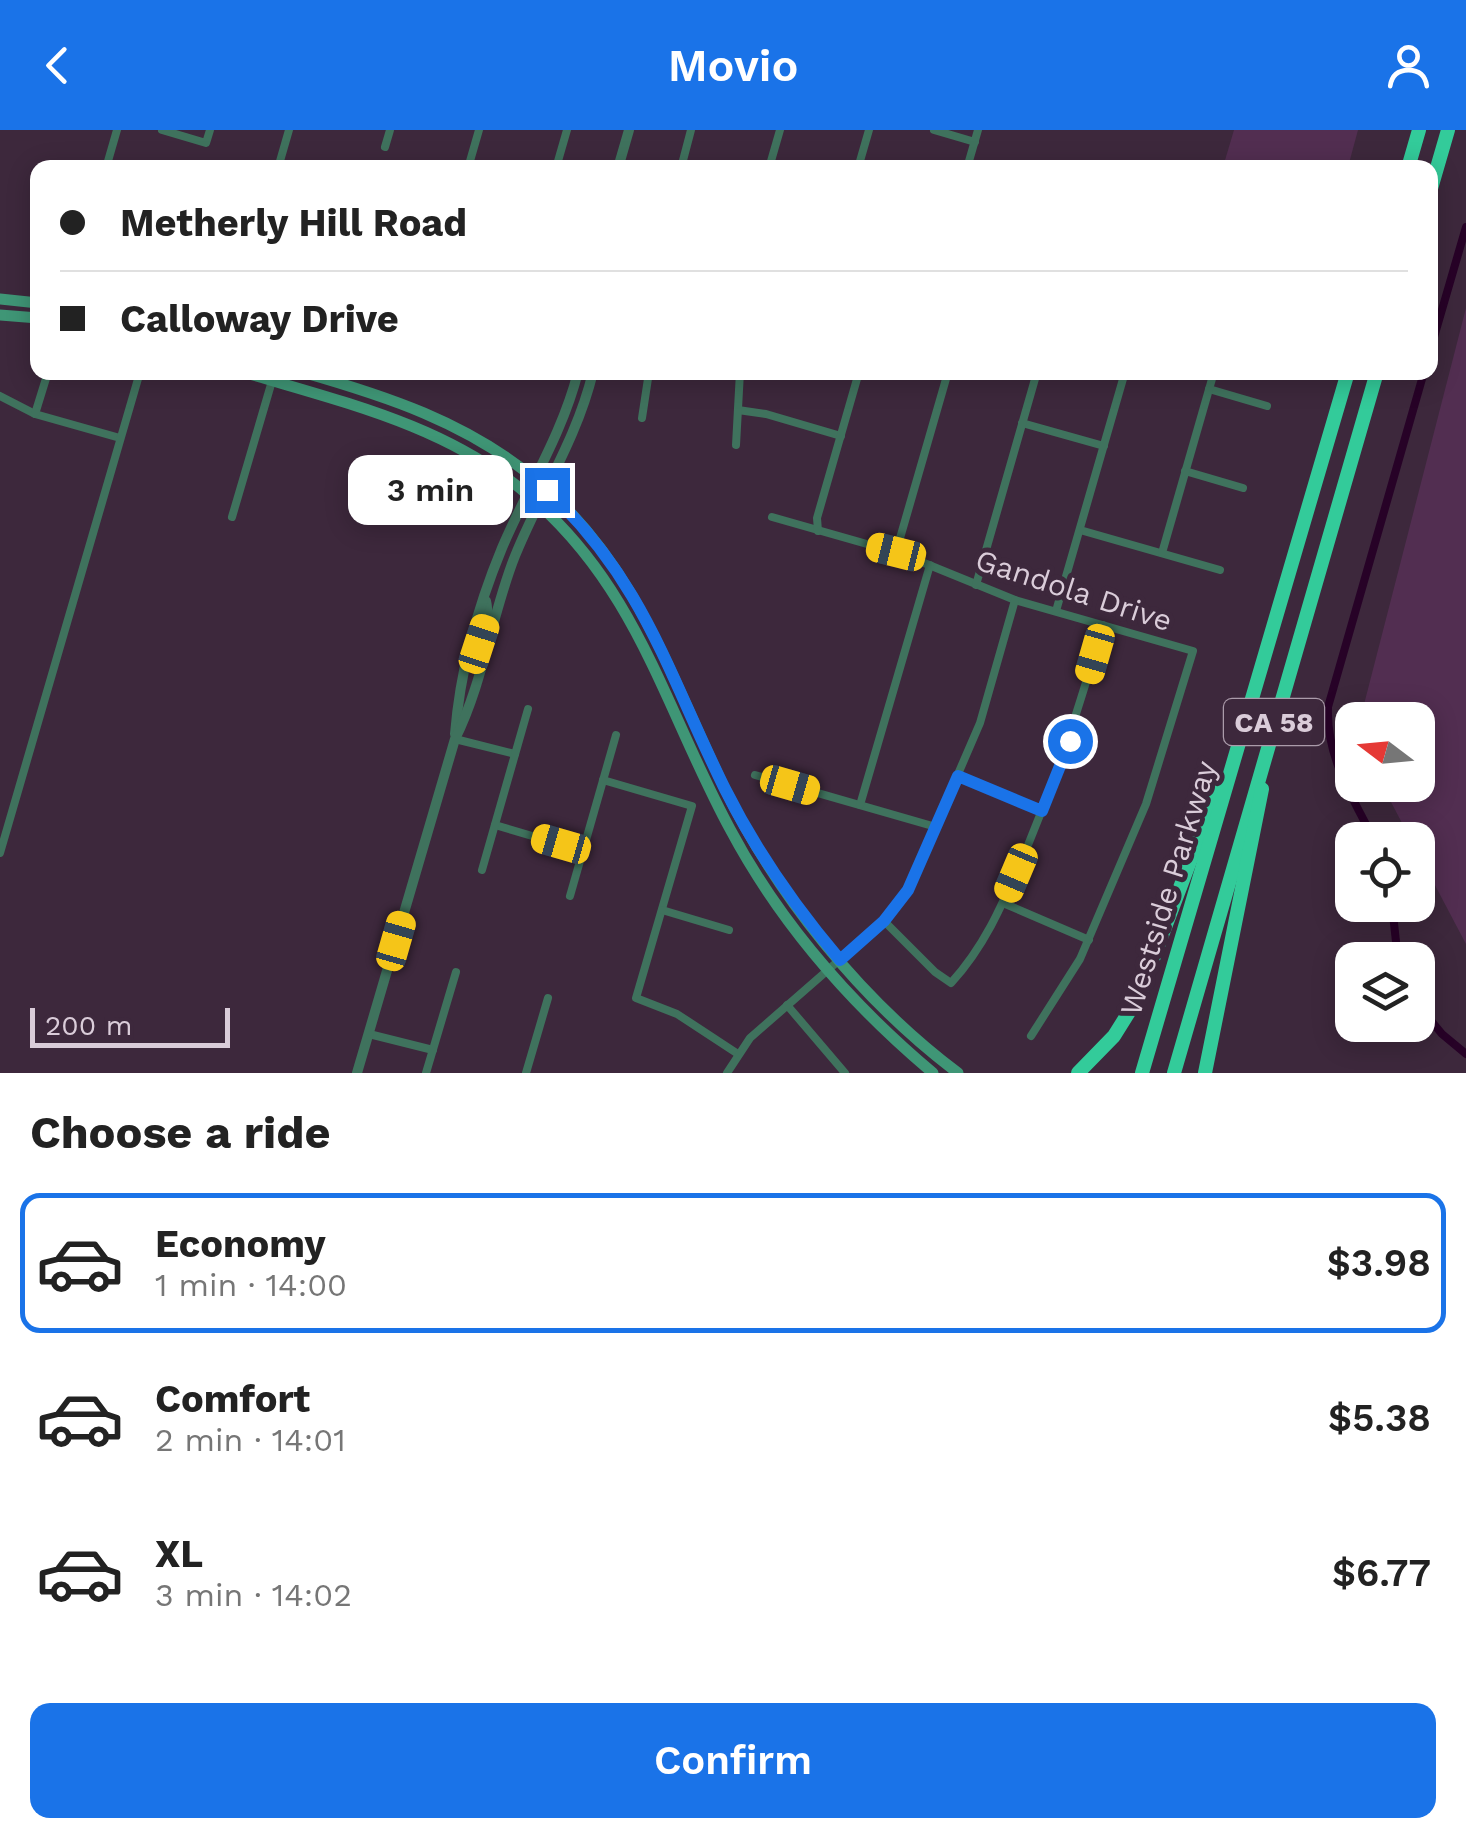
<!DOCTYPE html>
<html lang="en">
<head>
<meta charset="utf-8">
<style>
  :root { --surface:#fff; --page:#f6f6f6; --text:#222; --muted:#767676; --line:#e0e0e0; --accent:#1a73e8 }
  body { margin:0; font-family:"Work Sans",sans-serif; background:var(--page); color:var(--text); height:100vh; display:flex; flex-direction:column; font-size:38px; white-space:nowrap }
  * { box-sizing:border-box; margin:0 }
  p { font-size:32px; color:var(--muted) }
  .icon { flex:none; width:55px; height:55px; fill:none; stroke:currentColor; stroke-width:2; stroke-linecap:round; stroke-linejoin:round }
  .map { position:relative; height:943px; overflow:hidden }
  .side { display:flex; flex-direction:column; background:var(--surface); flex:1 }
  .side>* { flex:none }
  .hud { position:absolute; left:30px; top:30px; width:1408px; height:220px; border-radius:20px; box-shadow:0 5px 25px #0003; display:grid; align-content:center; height:220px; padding:0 30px; background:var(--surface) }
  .needle { width:65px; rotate:286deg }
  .controls { position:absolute; left:1335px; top:572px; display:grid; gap:20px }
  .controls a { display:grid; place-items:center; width:100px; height:100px; border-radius:20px; background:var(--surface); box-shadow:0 5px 25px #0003; font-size:50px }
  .scale { position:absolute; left:30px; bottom:25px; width:200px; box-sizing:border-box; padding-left:10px; border:5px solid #daccd9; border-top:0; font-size:28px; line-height:35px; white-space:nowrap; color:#daccd9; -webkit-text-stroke:8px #3d283c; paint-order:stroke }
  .end { position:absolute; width:45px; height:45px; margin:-22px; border:12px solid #1a73e8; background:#fff; box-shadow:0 0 0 5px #fff }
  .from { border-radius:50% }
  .bubble { position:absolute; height:70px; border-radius:20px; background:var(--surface); box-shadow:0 5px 25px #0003; font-size:32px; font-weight:600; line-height:70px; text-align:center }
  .car { position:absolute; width:30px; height:60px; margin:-30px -15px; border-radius:12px; box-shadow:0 0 8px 2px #0007; background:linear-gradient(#f5c518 24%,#345 0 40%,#f5c518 0 76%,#345 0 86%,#f5c518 0) }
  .hud b { display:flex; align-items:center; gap:35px; height:95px; font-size:38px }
  .hud b+b { border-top:2px solid var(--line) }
  .hud i { width:25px; height:25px; background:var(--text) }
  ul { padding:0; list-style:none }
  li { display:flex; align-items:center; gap:30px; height:140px; margin:0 20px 15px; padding:0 10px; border:5px solid transparent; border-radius:20px }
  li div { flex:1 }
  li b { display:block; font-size:38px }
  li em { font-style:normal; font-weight:600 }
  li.active { border-color:var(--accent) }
  li>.icon { width:90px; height:90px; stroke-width:1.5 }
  h2 { padding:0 30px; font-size:45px; line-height:120px }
  .primary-button { display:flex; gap:20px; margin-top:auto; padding:20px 30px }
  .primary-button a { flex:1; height:115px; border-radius:20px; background:var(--accent); color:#fff; font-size:40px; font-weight:600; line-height:115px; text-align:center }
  header { display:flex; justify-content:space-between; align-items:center; height:130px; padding:0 30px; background:var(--accent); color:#fff; font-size:45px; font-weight:600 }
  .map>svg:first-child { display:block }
</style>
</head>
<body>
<header><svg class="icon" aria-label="back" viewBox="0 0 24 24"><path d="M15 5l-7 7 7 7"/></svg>Movio<svg class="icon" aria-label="person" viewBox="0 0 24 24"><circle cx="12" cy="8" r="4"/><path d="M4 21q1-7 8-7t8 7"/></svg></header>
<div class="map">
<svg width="1466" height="943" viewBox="0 0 1466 943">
  <rect width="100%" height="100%" fill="#3d283c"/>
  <g fill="#522e51">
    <path d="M1234 0H1358L1348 37H1223Z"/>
    <path d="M1466 178V814L1418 723V710H1411L1382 655H1418V590H1360Z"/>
  </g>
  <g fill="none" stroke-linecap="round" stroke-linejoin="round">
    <g stroke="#270227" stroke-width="8">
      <path d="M1430 221 1466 97"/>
      <path d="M1374 710C1352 666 1326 627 1328 577L1424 242"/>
      <path d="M1392 775 1398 830"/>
      <path d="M1418 875 1442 904 1466 924"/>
    </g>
    <g stroke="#3f725d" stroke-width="8">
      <path d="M162 0 206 13 210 0"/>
      <path d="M934 0 975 12"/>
      <path d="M385 17 390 0"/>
      <path d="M106 38 117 0"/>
      <path d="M278 38 289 0"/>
      <path d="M468 38 479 0"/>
      <path d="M556 38 567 0"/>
      <path d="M681 38 691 0"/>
      <path d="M769 38 780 0"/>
      <path d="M858 38 869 0"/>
      <path d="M967 38 978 0"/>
      <path d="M1209 259 1267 276"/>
      <path d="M0 266 35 284 120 308"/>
      <path d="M738 280 766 284 841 306"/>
      <path d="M35 284 48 242"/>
      <path d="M642 288 649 242"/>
      <path d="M1022 293 1104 316"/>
      <path d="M736 315 740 242"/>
      <path d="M1185 341 1243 358"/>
      <path d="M232 387 272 251"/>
      <path d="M772 387 902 424 1015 470 1193 521 1146 674 1080 829 1031 906"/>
      <path d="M1080 400 1220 440"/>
      <path d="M818 401 817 388 859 242"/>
      <path d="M896 422 948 242"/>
      <path d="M1162 423 1214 242"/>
      <path d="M976 455 1037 242"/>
      <path d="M1056 481 1125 242"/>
      <path d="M455 609 515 624"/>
      <path d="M755 645 936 697"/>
      <path d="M958 646 1042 681"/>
      <path d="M603 650 692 676 636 868 677 884 738 924"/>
      <path d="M860 675 930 435"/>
      <path d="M495 695 583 721"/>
      <path d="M0 723 140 242"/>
      <path d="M482 740 528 579"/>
      <path d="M570 766 616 605"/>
      <path d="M1003 773 1089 810"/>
      <path d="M662 780 729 800"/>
      <path d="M884 791 935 842 951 853C987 814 1005 768 1026 720 1058 643 1080 575 1103 495"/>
      <path d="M787 875 845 943"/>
      <path d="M369 904 433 920"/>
      <path d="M426 943 456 842"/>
      <path d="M526 943 548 868"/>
      <path d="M727 943 750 908 884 791 908 760 980 593 1015 470"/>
    </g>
    <g stroke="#3f725d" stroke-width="10">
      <path d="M618 38 629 0"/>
      <path d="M480 533C479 512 491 492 486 471"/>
      <path d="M455 604C460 542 478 476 502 418 527 359 562 305 578 242"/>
      <path d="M357 943 455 609C484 551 491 486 515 426 540 364 577 309 593 242"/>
    </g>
    <g stroke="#3f9676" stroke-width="11">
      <path d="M0 169 38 173"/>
      <path d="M0 185 38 188"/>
      <path d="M243 242C342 272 446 295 527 364 638 457 665 579 730 699 781 795 851 874 933 943"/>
      <path d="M302 242C386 266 466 292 535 349 636 433 669 544 724 657 778 767 860 869 958 943"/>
    </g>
    <g stroke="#33cb9a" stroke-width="14">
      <path d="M1408 38 1419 0"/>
      <path d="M1430 62 1448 0"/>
      <path d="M1078 943 1114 906 1139 866 1217 660"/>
      <path d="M1142 943 1348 242"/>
      <path d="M1174 943 1377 242"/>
      <path d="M1205 943 1262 659"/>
    </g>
  </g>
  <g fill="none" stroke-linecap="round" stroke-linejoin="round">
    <path stroke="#1a73e8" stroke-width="12" d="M547 360C645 452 668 544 725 659 756 721 795 777 840 830L884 791 908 760 958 646 1042 681 1070 611"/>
  </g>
  <g text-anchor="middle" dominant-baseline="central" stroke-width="10" stroke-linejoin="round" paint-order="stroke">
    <rect fill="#3d283c" stroke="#ab9baa" stroke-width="2.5" x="1224" y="569" width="100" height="46" rx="8"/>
    <g font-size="28" font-weight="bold" fill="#daccd9">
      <text x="1274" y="592">CA 58</text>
    </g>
    <g font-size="30" fill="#daccd9" stroke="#3d283c">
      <text transform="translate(1074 460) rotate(18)">Gandola Drive</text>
      <text transform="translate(1168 758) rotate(-73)">Westside Parkway</text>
    </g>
  </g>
</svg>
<div class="controls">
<a><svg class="needle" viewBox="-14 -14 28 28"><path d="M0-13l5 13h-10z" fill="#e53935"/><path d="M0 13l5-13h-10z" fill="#767676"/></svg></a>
<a><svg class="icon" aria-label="locate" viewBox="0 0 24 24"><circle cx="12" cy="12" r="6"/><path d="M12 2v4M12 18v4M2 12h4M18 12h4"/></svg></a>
<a><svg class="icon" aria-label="layers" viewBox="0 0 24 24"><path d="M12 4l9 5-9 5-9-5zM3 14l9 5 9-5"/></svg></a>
</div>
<div class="scale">200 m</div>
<i class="end from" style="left:1070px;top:611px"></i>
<i class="end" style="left:547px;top:360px"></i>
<div class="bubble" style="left:348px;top:325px;width:165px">3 min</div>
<i class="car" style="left:896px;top:422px;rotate:284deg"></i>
<i class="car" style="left:479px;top:514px;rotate:18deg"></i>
<i class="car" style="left:1095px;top:524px;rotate:196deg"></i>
<i class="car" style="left:790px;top:655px;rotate:106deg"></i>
<i class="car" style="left:561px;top:714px;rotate:286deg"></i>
<i class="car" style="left:1016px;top:743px;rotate:203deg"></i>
<i class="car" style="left:396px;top:811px;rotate:16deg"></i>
<div class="hud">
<b><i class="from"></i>Metherly Hill Road</b>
<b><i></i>Calloway Drive</b>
</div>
</div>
<section class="side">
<h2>Choose a ride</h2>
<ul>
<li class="active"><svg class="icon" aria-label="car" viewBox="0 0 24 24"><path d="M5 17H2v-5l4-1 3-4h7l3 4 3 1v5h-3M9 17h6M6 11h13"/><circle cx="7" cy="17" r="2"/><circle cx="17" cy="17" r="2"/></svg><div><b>Economy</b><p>1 min · 14:00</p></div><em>$3.98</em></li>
<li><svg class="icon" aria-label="car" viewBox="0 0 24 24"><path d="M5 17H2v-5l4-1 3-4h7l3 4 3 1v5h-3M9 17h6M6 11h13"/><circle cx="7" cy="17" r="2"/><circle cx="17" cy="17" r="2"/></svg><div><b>Comfort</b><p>2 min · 14:01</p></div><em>$5.38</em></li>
<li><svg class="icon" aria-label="car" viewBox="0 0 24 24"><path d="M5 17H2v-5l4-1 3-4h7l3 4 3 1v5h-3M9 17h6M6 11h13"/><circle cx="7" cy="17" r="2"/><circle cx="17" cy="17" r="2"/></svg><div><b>XL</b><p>3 min · 14:02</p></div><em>$6.77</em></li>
</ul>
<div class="primary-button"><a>Confirm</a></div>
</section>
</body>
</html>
